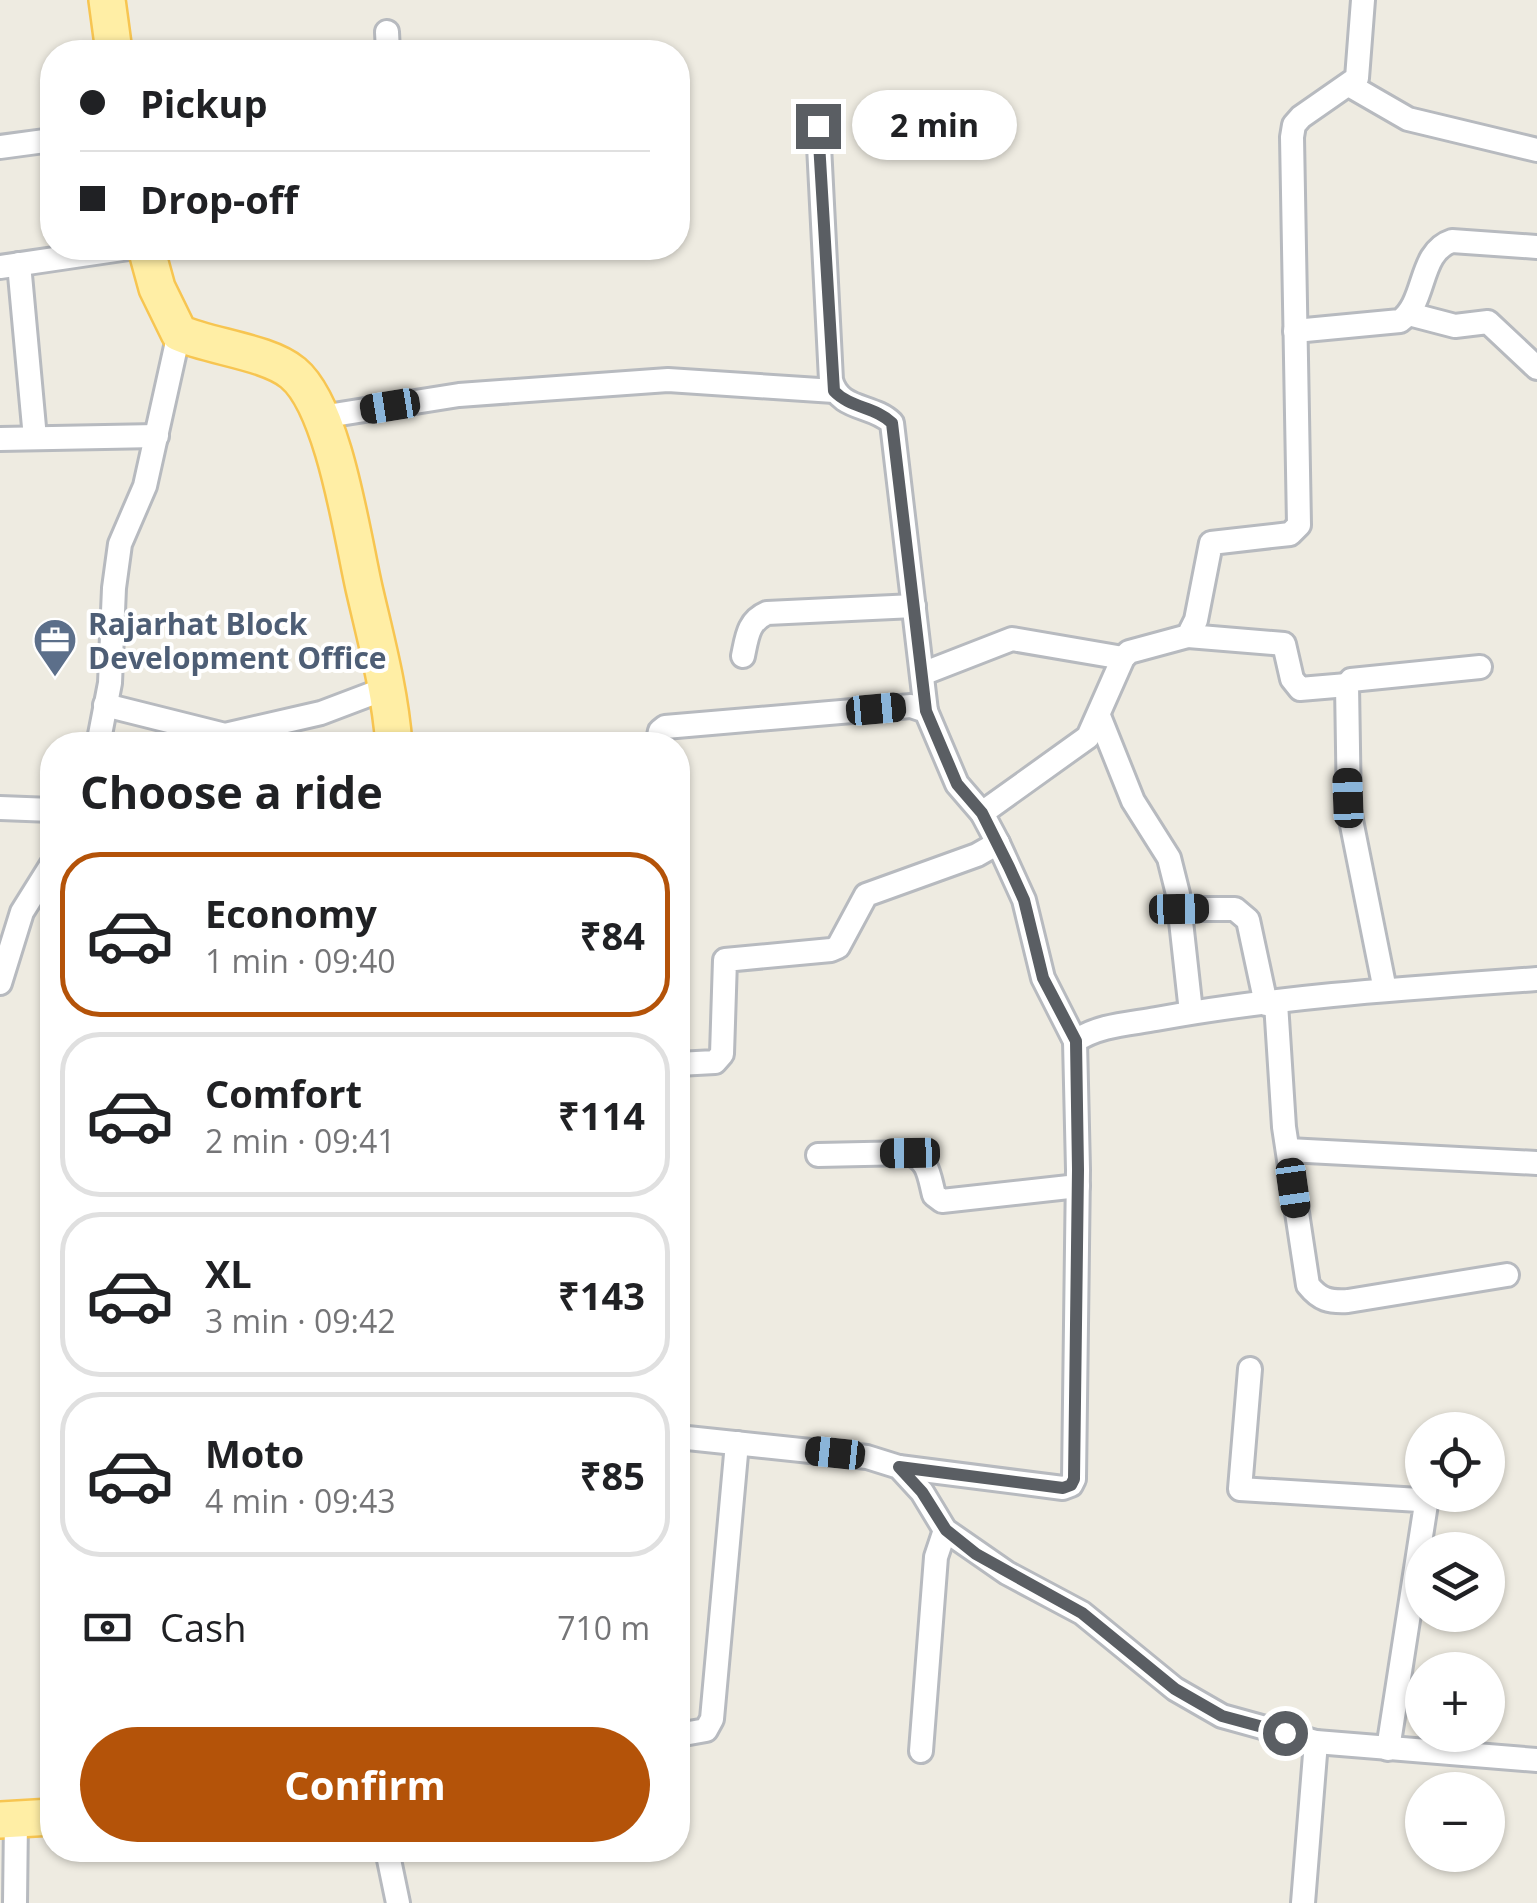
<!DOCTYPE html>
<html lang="en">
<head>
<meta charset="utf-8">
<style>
  :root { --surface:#fff; --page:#f6f6f6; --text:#202124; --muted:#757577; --line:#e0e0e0; --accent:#b45309 }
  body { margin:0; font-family:"Open Sans",sans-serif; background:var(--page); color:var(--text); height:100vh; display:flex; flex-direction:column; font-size:38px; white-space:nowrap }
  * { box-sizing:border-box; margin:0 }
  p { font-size:32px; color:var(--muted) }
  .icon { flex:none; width:55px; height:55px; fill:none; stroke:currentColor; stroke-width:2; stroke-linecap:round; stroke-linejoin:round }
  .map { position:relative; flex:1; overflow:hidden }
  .drawer { position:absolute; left:40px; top:732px; width:650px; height:1130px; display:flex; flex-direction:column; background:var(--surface); border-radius:40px; box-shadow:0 2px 8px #0004 }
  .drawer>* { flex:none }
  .banner { position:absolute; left:40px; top:40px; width:650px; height:220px; border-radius:40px; box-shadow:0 2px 8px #0004; display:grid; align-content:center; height:220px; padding:0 40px; background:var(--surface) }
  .fabs { position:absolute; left:1405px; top:1412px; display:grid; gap:20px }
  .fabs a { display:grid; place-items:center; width:100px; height:100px; border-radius:50%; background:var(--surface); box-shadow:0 2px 8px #0004; font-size:50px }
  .end { position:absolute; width:45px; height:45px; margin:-22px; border:12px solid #5a5e63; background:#fff; box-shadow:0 0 0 5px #fff }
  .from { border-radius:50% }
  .bubble { position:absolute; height:70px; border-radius:35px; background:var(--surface); box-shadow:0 2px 8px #0004; font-size:32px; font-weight:700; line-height:70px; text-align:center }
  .car { position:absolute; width:30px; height:60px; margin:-30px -15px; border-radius:12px; box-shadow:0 0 8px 2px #0007; background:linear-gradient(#222 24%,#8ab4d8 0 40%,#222 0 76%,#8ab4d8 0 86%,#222 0) }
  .banner b { display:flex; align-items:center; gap:35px; height:95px; font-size:38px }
  .banner b+b { border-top:2px solid var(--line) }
  .banner i { width:25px; height:25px; background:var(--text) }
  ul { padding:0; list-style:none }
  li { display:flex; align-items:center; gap:30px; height:165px; margin:0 20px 15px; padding:0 20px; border:5px solid var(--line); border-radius:40px }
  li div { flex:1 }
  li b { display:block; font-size:38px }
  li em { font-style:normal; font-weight:700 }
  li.selected { border-color:var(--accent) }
  li>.icon { width:90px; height:90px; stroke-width:1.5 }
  h2 { padding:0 40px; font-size:45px; line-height:120px }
  .pay { display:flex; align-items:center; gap:25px; height:110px; padding:0 40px; font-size:38px }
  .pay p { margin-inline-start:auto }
  .button { display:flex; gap:20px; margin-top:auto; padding:20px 40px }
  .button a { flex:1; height:115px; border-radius:60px; background:var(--accent); color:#fff; font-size:40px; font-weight:700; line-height:115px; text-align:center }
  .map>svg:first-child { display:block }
</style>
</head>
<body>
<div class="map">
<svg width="1537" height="1903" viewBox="0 0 1537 1903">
  <rect width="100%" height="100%" fill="#eeebe1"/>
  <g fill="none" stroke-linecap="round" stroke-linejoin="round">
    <defs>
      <g id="street">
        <path d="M387 32 388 52"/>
        <path d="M1349 85 1408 119 1537 150"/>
        <path d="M818 126 831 380C839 411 873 404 892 423L926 711"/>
        <path d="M0 147 52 140"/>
        <path d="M19 264 35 438"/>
        <path d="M0 267 129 248"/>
        <path d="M1409 314 1455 326 1488 322 1537 368"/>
        <path d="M1295 331 1400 321C1427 302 1418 252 1452 241L1537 247"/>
        <path d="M321 417 459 395 668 380 834 391"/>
        <path d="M0 439 157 436"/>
        <path d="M1188 636 1284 644 1292 679 1300 689 1347 685"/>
        <path d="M743 656C747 637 748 621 767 613L914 606"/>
        <path d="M922 674 1012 639 1123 658"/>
        <path d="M105 705 225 735 321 713 387 688"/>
        <path d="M1099 716 1133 801 1169 858 1178 894 1191 1012"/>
        <path d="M98 745 110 683 114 588 120 544 145 486 179 333"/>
        <path d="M657 745 660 731 665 727 911 706 926 711 957 784 982 813 998 843 1024 900 1043 978 1075 1041"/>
        <path d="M0 808 52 810"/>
        <path d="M982 813 1088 737 1123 658 1129 652 1188 636 1196 620 1211 543 1290 534 1299 525 1292 137 1294 125 1301 117 1357 78 1363 0"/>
        <path d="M1179 909H1235L1248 920 1266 1004"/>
        <path d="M0 983 22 912 52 864"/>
        <path d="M1385 990 1349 810 1347 685 1351 680 1480 667"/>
        <path d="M1276 1003 1284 1127 1308 1285C1320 1300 1329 1302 1348 1301L1507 1275"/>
        <path d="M678 1064 715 1062 722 1054 725 960 831 950 838 947 866 895 977 855 998 843"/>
        <path d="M1288 1150 1537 1163"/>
        <path d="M818 1155 910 1153C929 1161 929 1176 934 1195L942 1201 1078 1186"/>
        <path d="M1250 1369 1240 1489 1419 1500 1426 1504 1388 1749"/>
        <path d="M678 1437 867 1457 899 1467 922 1492 945 1530 1007 1573 1082 1613 1175 1689 1222 1716 1316 1742 1537 1760"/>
        <path d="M899 1467 1063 1488 1071 1485 1074 1479 1078 1170 1075 1041C1099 1025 1128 1024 1156 1019 1281 996 1410 988 1537 979"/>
        <path d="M678 1735 706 1730 712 1719 737 1443"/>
        <path d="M921 1751 936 1557 945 1530"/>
        <path d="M387 1850 398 1903"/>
        <path d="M15 1903 16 1819"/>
        <path d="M1303 1903 1316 1742"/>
      </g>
      <g id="primary">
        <path d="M107 0 114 52"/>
        <path d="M146 248 157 288 179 333C211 347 268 352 293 373 334 407 352 535 364 588 376 640 390 691 394 745"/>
        <path d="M0 1820 52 1817"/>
      </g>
    </defs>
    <use href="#street" stroke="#b7babf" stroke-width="28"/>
    <use href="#primary" stroke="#f7c551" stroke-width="40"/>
    <use href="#street" stroke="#fff" stroke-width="22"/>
    <use href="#primary" stroke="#ffeea5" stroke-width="35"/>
  </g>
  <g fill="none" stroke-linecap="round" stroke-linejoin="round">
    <path stroke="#5a5e63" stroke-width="12" d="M818 126 834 391C850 408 876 407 892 423L926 711 957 784 982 813 1009 867 1024 900 1043 978 1076 1041 1078 1170 1074 1479 1071 1485 1063 1488 899 1467 922 1492 946 1530 976 1554 1082 1613 1175 1689 1222 1716 1285 1733"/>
  </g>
  <defs>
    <symbol id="office-pin" viewBox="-11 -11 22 30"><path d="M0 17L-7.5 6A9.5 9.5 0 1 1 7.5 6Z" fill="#5c6f8a" stroke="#fff"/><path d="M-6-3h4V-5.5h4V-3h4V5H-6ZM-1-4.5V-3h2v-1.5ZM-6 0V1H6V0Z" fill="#fff"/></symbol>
  </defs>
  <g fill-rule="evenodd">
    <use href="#office-pin" x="30" y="615" width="50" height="68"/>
  </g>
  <g text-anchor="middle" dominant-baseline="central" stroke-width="8" stroke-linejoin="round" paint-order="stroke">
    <g font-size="30" font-weight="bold" fill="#4e5e75" stroke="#fff" text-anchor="start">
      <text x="88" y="623">Rajarhat Block<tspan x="88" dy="34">Development Office</tspan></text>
    </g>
  </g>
</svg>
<div class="fabs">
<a><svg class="icon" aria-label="locate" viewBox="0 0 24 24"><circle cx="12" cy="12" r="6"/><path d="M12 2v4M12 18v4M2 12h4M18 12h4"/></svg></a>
<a><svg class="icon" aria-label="layers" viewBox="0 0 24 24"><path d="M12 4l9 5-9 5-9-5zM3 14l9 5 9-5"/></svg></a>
<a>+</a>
<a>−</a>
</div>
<i class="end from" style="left:1285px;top:1733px"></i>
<i class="end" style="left:818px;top:126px"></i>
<div class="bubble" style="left:852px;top:90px;width:165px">2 min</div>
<i class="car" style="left:390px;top:406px;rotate:261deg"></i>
<i class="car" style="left:876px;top:709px;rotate:85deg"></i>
<i class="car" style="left:1348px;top:798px;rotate:358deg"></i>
<i class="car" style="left:1179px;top:909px;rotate:89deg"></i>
<i class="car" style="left:910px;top:1153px;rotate:269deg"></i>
<i class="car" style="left:1293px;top:1188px;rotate:172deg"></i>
<i class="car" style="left:835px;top:1453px;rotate:276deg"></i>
<div class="banner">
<b><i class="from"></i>Pickup</b>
<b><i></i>Drop-off</b>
</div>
<section class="drawer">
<h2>Choose a ride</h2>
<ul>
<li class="selected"><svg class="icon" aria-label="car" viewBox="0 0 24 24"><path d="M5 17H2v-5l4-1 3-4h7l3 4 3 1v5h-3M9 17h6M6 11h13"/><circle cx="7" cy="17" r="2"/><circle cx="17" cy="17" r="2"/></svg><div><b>Economy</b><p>1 min · 09:40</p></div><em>₹84</em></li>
<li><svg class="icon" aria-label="car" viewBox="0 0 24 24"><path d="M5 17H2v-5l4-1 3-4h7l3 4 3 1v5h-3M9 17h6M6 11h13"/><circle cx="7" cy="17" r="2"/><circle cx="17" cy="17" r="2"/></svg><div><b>Comfort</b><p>2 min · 09:41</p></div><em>₹114</em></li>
<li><svg class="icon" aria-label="car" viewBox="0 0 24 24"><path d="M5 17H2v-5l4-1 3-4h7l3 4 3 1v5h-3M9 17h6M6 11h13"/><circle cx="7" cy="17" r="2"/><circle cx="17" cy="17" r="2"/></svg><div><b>XL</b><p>3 min · 09:42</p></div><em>₹143</em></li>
<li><svg class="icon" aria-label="car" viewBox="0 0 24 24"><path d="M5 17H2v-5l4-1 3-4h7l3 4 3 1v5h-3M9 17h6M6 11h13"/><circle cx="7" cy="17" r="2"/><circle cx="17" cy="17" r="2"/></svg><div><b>Moto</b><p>4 min · 09:43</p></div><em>₹85</em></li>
</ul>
<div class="pay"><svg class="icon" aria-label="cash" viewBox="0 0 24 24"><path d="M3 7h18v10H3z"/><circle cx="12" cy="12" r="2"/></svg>Cash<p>710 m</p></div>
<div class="button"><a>Confirm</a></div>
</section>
</div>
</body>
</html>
